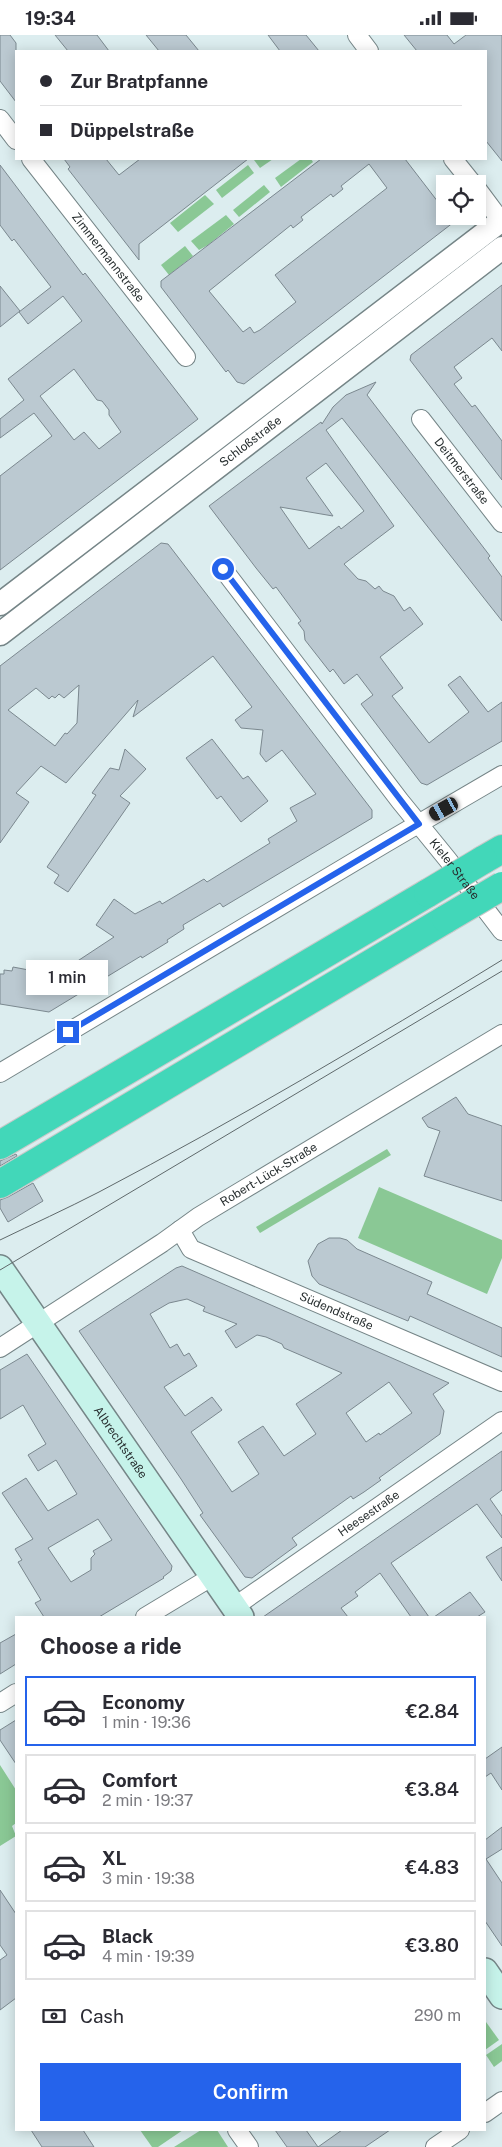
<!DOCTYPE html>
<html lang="en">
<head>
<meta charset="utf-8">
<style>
  :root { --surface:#fff; --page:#f2f2f3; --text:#2b2b33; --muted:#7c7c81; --line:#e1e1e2; --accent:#2563eb }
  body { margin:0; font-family:"Public Sans",sans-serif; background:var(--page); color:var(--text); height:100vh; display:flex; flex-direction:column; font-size:19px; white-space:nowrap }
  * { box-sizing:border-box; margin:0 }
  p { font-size:16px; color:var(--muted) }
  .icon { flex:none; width:28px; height:28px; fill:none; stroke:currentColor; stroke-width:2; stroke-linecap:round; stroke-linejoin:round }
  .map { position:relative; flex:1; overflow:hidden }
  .sheet { position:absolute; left:15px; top:1581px; width:471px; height:515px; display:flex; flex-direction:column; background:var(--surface); border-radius:0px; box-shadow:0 2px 12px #0003 }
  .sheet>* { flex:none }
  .banner { position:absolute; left:15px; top:15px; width:472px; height:110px; border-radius:0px; box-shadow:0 2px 12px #0003; display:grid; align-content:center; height:110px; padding:0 25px; background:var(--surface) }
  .buttons { position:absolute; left:436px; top:140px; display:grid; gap:10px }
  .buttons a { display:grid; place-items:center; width:50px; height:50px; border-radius:0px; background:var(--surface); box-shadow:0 2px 12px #0003; font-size:25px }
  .end { position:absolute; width:22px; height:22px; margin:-11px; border:6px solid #2563eb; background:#fff; box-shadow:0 0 0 2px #fff }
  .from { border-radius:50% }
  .bubble { position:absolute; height:35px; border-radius:0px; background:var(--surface); box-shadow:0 2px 12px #0003; font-size:16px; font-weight:600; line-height:35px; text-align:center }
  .car { position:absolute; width:15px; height:30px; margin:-15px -8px; border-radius:6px; box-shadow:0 0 4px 1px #0007; background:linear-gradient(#222 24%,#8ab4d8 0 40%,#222 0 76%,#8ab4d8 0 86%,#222 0) }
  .banner b { display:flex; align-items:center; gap:18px; height:48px; font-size:19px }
  .banner b+b { border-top:1px solid var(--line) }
  .banner i { width:12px; height:12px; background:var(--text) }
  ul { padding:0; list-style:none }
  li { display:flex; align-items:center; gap:15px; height:70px; margin:0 10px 8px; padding:0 15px; border:2px solid var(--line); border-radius:0px }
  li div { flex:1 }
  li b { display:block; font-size:19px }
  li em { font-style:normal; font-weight:600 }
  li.selected { border-color:var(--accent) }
  li>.icon { width:45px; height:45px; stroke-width:1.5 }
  h2 { padding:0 25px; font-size:22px; line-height:60px }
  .pay { display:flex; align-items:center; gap:12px; height:55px; padding:0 25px; font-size:19px }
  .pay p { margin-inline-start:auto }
  .button { display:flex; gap:10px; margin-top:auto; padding:10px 25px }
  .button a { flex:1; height:58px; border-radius:0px; background:var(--accent); color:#fff; font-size:20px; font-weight:600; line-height:58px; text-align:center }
  .status { display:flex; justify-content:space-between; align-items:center; height:35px; padding:0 25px; background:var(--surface); direction:ltr }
  .status svg { height:14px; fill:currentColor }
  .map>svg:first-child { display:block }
</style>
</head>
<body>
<div class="status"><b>19:34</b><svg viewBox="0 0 49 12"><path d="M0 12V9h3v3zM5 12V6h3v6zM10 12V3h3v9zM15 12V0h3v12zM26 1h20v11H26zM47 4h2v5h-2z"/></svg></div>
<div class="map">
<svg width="502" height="2112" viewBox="0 0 502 2112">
  <rect width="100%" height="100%" fill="#dcedef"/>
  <g fill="#8ac895">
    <path d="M256 124H273L260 133 254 125Z"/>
    <path d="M301 124H311L313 127 281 152 275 143Z"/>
    <path d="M248 130 254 138 222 163 216 155Z"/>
    <path d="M264 150 270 157 239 182 233 175Z"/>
    <path d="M205 160 214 169 178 197 170 188Z"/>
    <path d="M226 180 234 189 208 210 199 215 191 206Z"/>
    <path d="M185 211 193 221 169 240 161 230Z"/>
    <path d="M387 1114 391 1120 260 1198 256 1192Z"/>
    <path d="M379 1152 502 1205V1223L487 1259 358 1203Z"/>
    <path d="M0 1730 16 1755V1788L12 1791 16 1801 0 1811Z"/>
    <path d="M486 1987 499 2005 485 2015V1988Z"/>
    <path d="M502 2009V2026L494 2032 486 2020Z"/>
    <path d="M140 2095H183L158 2112H152Z"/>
    <path d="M201 2095H217L228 2112H174Z"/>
  </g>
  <g fill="#bbc9d1" stroke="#7b888f" fill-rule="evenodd">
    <path d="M0 0H10L16 8V67L0 46Z"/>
    <path d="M55 0H97L109 16H68Z"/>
    <path d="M146 0H186L199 16H159Z"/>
    <path d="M268 0H306L319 16H280Z"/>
    <path d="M404 0H447L454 9 466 0H502V126L486 106V16H417Z"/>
    <path d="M64 124H106L119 140 140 124H248L139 209V225L68 134 70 132Z"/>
    <path d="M321 124H405L445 176V181H449L454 187 244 349 237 347 228 335 226 337 161 252V246ZM369 129 387 153 275 240 296 267 260 295 254 298 250 292 243 297 209 256 291 190 293 193 303 185 301 182 331 159 333 162 343 154 341 151Z"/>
    <path d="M0 130 83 240 85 238 198 384 0 535V441L52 401 34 378 0 403V384L24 365 8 344 82 286 63 261 28 289 19 277 51 252 14 204 12 206 0 190ZM74 334 97 365 102 366 109 375V380L121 397 99 414 84 397 74 405 40 361Z"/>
    <path d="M502 250V316L492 303 454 332 462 343 454 349 472 372 475 370 502 406V445L410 325 411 320Z"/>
    <path d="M0 251 20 276 0 292Z"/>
    <path d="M376 347 367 360 490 521 488 523 502 542V586L342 383 326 395 394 491 344 529 358 544 366 546 375 554 379 551 383 556 394 561 404 576 410 572 423 589 380 622 403 653 392 661 429 708 469 677 448 650 460 641 488 677 502 667V706L427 750 421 748 361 669 373 660 357 639 344 649 333 634 330 637 305 605 304 596 298 588 301 586 276 552 273 554 256 533 209 471 321 387 322 389 333 372 346 360ZM326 428 364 476 341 494 339 491 309 514 280 472 333 481 306 443Z"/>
    <path d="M161 508 168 509 372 775V783L223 872 220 868 183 890 184 894 167 905 168 907 142 923 141 921 49 977 0 969V939H4V935L12 936 13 932 34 936 30 959 72 934 70 931 114 902 96 890 114 864 135 879 160 866 162 869 204 844 207 847 270 808 268 804 297 786 290 773 316 759 282 715 266 727 260 719 263 695 241 693 235 685 252 672 213 621 133 682 138 665 66 748 41 731 16 758 29 767 0 808V631ZM79 650 77 688 67 699 65 698 55 711 8 675 36 653 49 664 52 661 55 663 59 659 64 663Z"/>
    <path d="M212 704 243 744 248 741 268 766 241 787 221 761 217 764 186 723Z"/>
    <path d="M125 714 146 734 120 761 130 768 68 857 54 848 59 840 47 832 96 760 92 758 110 733 119 735Z"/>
    <path d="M456 1062 468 1079 502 1091V1166L424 1141 440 1096 428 1092 422 1083Z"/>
    <path d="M16 1119 17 1121 0 1131V1126Z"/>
    <path d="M33 1148 43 1166 8 1187 0 1173V1165L8 1162Z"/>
    <path d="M329 1203H340L347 1205 357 1214 432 1247 427 1259 502 1293V1322L410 1281 408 1286 319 1249 312 1241 308 1226 318 1209Z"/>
    <path d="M182 1231 449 1348 433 1359 444 1376 440 1399 379 1443 381 1445 364 1457 353 1464 351 1461 292 1503 297 1510 252 1543 245 1542 200 1480 203 1478 181 1444 79 1296 176 1233ZM187 1264 205 1272 203 1276 237 1289 225 1296 236 1313 257 1300 266 1302 282 1309 284 1313 342 1338 296 1369 316 1399 284 1421 263 1391 238 1407 259 1439 232 1457 191 1397 222 1375 212 1362 185 1381 164 1352 197 1331 189 1318 184 1321 177 1309 170 1313 150 1279 169 1268ZM389 1347 412 1378 380 1400 379 1398 366 1407 346 1378Z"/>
    <path d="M27 1319 172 1531 171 1536 163 1542 164 1543 99 1582H44L35 1568 41 1565 18 1527 22 1525 15 1514 33 1504 2 1458 26 1443 48 1476 77 1459 56 1425 38 1436 28 1420 46 1409 23 1370 0 1384V1335ZM98 1484 112 1505 93 1516 95 1519 91 1523V1535L71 1547 48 1513Z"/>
    <path d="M502 1416V1455L490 1464 502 1481V1503L477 1469 391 1528 429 1582H411L380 1538 355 1557 358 1561 341 1573 348 1582H263Z"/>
    <path d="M502 1512V1546L486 1522Z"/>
    <path d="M470 1557 485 1577 477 1582H434Z"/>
    <path d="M16 1599V1629L0 1639V1608Z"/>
    <path d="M16 1685V1729L0 1705V1695Z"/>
    <path d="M502 1712V1755L491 1738 485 1742V1724Z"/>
    <path d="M502 1792V1814L486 1824 502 1848V1911L485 1886V1805Z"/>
    <path d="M0 1855 16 1879V1963L0 1975V1925L7 1920 0 1910Z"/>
    <path d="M31 2095H83L94 2112H42Z"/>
    <path d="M275 2095H306L318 2112 342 2095H390L365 2112H287Z"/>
  </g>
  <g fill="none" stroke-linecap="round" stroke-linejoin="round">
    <defs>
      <g id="minor">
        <path d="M357 0 369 16"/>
        <path d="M0 84 16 105"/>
        <path id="s1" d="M31 124 186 322"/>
        <path d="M453 124 473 149"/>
        <path d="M478 155 501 186"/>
        <path id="s2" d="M421 384 502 488"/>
        <path id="s3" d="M223 534 400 766 448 825 502 896"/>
        <path d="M0 1038 384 809 502 740"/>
        <path id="s4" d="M180 1195 191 1214 502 1347"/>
        <path id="s5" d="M0 1313 162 1208 198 1182 502 999"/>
        <path id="s6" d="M234 1572 502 1386"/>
        <path d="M145 1582 213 1541"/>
        <path d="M0 1668 16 1658"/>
        <path d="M485 2078 502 2066"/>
        <path d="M237 2095 249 2112"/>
        <path d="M435 2112 460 2095"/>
      </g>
      <g id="tertiary">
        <path d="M0 569 502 185"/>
        <path id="s7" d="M0 599 502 213"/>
      </g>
      <g id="secondary">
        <path id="s8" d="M0 1233 241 1582"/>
        <path d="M485 1936 502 1961"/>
      </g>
      <g id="motorway">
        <path d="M483 825 502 814"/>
        <path d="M0 1110 428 858"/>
        <path d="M0 1149 446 884"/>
      </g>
    </defs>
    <use href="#minor" stroke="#758587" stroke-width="20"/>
    <use href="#tertiary" stroke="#758587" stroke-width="25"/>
    <use href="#secondary" stroke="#758587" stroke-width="28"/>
    <use href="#motorway" stroke="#c7c9c9" stroke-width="30"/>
    <use href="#minor" stroke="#fff" stroke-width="18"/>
    <use href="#tertiary" stroke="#fff" stroke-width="22"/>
    <use href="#secondary" stroke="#c6f3ea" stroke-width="25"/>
    <use href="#motorway" stroke="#42d7b9" stroke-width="28"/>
    <g stroke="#5f696b" stroke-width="1">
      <path d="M0 1205C33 1189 66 1174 99 1157 236 1085 370 1006 502 925"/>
      <path d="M0 1235 502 936"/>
    </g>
    <defs>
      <g id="motorway-bridge">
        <path d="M428 858 483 825"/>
        <path d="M446 884 502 851"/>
      </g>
    </defs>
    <use href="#motorway-bridge" stroke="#c7c9c9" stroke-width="30" stroke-linecap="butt"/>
    <use href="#motorway-bridge" stroke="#42d7b9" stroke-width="28"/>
  </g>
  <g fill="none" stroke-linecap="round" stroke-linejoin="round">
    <path stroke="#2563eb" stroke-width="6" d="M68 997 419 789 223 534"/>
  </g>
  <g text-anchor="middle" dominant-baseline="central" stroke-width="4" stroke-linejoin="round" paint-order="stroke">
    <g font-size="12" fill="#272e2f" stroke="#e9fbfc">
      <text stroke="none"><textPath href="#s1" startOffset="125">Zimmermannstraße</textPath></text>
      <text stroke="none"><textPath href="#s7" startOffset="316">Schloßstraße</textPath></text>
      <text stroke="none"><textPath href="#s2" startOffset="66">Deitmerstraße</textPath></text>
      <text stroke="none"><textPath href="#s3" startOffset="379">Kieler Straße</textPath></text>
      <text stroke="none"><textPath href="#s5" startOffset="320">Robert-Lück-Straße</textPath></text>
      <text stroke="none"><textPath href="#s4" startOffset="180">Südendstraße</textPath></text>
      <text stroke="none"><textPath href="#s8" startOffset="212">Albrechtstraße</textPath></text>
      <text stroke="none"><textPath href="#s6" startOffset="164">Heesestraße</textPath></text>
    </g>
  </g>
</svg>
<div class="buttons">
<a><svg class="icon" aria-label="locate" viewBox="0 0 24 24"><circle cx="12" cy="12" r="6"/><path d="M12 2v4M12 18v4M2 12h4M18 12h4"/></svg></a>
</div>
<i class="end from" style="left:223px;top:534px"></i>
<i class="end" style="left:68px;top:997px"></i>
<div class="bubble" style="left:26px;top:925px;width:82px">1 min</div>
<i class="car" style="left:444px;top:774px;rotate:241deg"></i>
<div class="banner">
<b><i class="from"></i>Zur Bratpfanne</b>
<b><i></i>Düppelstraße</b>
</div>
<section class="sheet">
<h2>Choose a ride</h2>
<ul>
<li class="selected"><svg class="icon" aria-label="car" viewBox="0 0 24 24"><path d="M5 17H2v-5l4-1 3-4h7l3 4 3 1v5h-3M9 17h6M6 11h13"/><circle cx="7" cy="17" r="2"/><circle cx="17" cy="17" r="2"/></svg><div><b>Economy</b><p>1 min · 19:36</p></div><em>€2.84</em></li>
<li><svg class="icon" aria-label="car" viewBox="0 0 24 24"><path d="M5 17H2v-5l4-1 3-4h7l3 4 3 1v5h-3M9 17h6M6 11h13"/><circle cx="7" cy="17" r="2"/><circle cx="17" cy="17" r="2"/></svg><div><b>Comfort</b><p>2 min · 19:37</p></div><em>€3.84</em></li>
<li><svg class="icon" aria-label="car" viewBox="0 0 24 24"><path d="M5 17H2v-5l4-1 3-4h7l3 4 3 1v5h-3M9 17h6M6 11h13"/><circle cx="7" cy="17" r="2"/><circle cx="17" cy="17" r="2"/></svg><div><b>XL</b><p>3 min · 19:38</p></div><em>€4.83</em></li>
<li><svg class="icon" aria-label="car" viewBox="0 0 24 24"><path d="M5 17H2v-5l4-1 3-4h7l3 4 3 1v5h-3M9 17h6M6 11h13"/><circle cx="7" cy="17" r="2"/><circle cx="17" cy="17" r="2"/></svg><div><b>Black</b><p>4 min · 19:39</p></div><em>€3.80</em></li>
</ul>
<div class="pay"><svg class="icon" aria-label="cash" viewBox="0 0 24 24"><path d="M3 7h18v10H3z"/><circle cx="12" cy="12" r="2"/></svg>Cash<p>290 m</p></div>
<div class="button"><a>Confirm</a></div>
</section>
</div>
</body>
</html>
